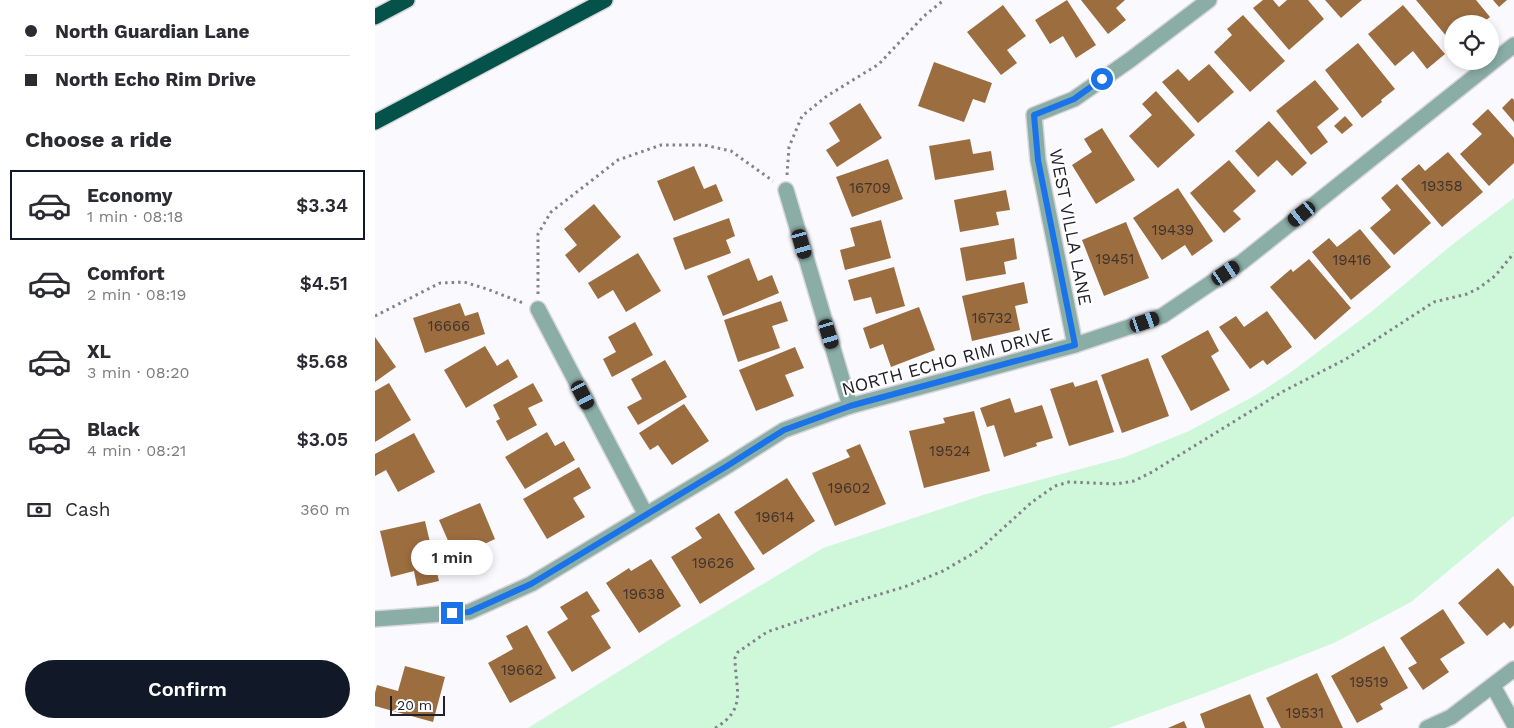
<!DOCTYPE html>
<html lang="en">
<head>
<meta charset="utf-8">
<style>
  :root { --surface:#fff; --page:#f2f2f3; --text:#2b2b33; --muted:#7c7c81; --line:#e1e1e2; --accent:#111827 }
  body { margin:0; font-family:"Work Sans",sans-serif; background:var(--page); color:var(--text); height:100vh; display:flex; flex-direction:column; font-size:19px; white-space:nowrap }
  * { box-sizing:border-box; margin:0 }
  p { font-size:16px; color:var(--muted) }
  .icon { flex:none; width:28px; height:28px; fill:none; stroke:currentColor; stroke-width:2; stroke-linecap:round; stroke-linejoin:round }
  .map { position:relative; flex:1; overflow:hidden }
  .side { display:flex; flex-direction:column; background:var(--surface); width:375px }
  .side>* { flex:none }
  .guide { display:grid; align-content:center; height:110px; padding:0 25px; background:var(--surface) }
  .buttons { position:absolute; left:1069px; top:15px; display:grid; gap:10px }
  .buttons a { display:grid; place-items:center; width:55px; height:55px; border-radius:50%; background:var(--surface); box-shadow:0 2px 8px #0003; font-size:25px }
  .scale { position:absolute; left:15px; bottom:12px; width:55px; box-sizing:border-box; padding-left:5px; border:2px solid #212029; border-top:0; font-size:14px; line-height:18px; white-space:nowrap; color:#212029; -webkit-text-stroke:4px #fff; paint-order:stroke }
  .end { position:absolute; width:22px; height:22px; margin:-11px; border:6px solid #1a73e8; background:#fff; box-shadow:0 0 0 2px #fff }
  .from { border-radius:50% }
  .bubble { position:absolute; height:35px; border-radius:18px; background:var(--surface); box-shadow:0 2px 8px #0003; font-size:16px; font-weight:600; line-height:35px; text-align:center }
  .car { position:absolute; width:15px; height:30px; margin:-15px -8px; border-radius:6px; box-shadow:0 0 4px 1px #0007; background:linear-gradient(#222 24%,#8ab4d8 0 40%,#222 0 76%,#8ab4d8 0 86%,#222 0) }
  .guide b { display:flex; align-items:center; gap:18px; height:48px; font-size:19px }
  .guide b+b { border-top:1px solid var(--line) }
  .guide i { width:12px; height:12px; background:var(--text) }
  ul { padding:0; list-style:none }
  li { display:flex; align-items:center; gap:15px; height:70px; margin:0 10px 8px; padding:0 15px; border:2px solid transparent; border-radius:0px }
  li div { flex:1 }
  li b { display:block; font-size:19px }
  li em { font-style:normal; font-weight:600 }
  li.on { border-color:var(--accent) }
  li>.icon { width:45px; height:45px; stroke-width:1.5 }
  h2 { padding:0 25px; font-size:22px; line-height:60px }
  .pay { display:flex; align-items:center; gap:12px; height:55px; padding:0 25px; font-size:19px }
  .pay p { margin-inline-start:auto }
  .cta { display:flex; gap:10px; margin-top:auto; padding:10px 25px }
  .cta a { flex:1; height:58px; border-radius:30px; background:var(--accent); color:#fff; font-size:20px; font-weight:600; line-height:58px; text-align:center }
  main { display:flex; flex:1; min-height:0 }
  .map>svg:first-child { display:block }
</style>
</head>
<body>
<main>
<section class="side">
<div class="guide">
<b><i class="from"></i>North Guardian Lane</b>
<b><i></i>North Echo Rim Drive</b>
</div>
<h2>Choose a ride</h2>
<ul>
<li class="on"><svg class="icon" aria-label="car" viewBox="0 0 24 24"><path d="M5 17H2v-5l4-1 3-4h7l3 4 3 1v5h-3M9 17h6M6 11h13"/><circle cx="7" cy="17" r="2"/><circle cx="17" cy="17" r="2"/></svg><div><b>Economy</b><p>1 min · 08:18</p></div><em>$3.34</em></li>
<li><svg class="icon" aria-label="car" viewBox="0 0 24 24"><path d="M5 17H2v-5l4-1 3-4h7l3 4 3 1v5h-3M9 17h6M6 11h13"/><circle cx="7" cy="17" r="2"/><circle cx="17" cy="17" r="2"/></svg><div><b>Comfort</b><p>2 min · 08:19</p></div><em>$4.51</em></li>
<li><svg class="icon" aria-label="car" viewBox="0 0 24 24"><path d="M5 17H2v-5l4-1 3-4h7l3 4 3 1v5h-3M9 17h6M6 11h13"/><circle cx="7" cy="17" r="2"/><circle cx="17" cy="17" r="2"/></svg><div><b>XL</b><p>3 min · 08:20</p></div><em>$5.68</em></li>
<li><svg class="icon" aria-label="car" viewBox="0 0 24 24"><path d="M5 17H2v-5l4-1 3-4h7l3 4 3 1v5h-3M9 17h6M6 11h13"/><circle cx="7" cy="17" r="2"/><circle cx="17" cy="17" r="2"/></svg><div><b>Black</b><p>4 min · 08:21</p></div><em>$3.05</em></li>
</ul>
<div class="pay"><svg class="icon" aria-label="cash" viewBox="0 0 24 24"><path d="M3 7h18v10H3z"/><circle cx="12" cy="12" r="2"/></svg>Cash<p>360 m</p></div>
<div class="cta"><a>Confirm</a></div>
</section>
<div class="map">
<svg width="1139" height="728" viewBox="0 0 1139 728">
  <rect width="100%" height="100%" fill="#faf9fe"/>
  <path fill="#cff8db" d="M1139 198V516L1036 602 959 643 833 692 734 728H153L294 640 448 548 608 495 750 457 814 431 881 395 916 372 996 312 1078 244Z"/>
  <g fill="#9c6d3f">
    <path d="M692 0 721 45 701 58 688 36 675 44 660 20Z"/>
    <path d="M706 0H750L741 8 751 20 733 34Z"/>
    <path d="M888 0H898L904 7 912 0H933L949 19 914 50 878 8Z"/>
    <path d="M950 0H987L966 18Z"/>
    <path d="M1041 0H1101L1115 17 1106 24H1078V44Z"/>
    <path d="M1118 0H1132L1124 7Z"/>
    <path d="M628 5 651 36 632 50 642 63 626 75 592 32Z"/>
    <path d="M1028 5 1070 54 1052 69 1038 51 1020 66 993 34Z"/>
    <path d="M868 15 910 61 875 92 839 52 857 35 852 29Z"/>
    <path d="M983 43 1020 89 1006 100 1007 102 987 118 950 70Z"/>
    <path d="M559 62 617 83 610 103 598 99 589 122 543 106Z"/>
    <path d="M834 64 859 92 823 123 787 82 803 69 814 81Z"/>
    <path d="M940 80 964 109 942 127 953 142 936 155 901 111Z"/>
    <path d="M781 91 820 135 783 168 754 136 777 115 767 104Z"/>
    <path d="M1137 98 1139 100V122L1127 108Z"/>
    <path d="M485 103 507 138 462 167 451 150 465 141 454 123Z"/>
    <path d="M1113 109 1139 138V163L1114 186 1085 154 1107 134 1097 124Z"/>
    <path d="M970 116 978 125 967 134 959 126Z"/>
    <path d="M894 121 932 163 917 176 902 160 883 177 860 151Z"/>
    <path d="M727 128 760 180 721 204 697 165 717 152 709 139Z"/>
    <path d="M595 139 598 154 616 151 619 170 560 180 554 146Z"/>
    <path d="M1073 152 1108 192 1067 227 1026 179 1044 164 1050 171Z"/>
    <path d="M513 159 528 199 477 217 461 177Z"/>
    <path d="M854 160 881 191 858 211 866 219 849 233 815 193Z"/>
    <path d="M319 166 329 189 341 184 348 201 299 221 282 181Z"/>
    <path d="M1022 184 1056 223 1019 255 995 228 1016 210 1006 198Z"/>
    <path d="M803 188 838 241 817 256 810 245 787 260 758 218Z"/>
    <path d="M631 190 635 210 621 212 624 225 585 232 579 200Z"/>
    <path d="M219 204 246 237 204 273 190 255 202 245 189 229Z"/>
    <path d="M354 218 360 236 351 240 356 253 310 270 298 238Z"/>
    <path d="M506 220 516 258 470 270 465 250 480 246 475 228Z"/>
    <path d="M751 222 774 278 729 296 707 240Z"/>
    <path d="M985 229 1016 267 976 300 937 252 954 238 962 247Z"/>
    <path d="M639 238 642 259 629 262 631 274 591 281 585 248Z"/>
    <path d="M263 253 286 291 251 312 238 290 223 299 213 283Z"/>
    <path d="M374 258 383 281 397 275 404 293 348 316 332 276Z"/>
    <path d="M934 259 976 308 940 340 895 287 916 269 918 272Z"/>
    <path d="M519 267 530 306 501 314 496 297 479 301 473 280Z"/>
    <path d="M649 282 653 303 640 306 645 330 597 341 587 296Z"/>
    <path d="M406 301 413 321 397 326 405 348 363 362 349 320Z"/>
    <path d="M85 303 90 316 103 312 110 334 50 353 38 318Z"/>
    <path d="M544 307 560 350 516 367 508 344 495 349 488 328Z"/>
    <path d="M892 311 917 347 892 365 888 360 875 369 844 327 861 316 869 327Z"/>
    <path d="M260 322 278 355 237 377 228 359 241 352 233 337Z"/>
    <path d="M833 330 844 351 836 356 855 390 816 411 786 356Z"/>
    <path d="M0 337 21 367 0 382Z"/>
    <path d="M110 346 122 366 133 359 143 377 91 408 69 370Z"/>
    <path d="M420 347 429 368 410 375 419 396 381 411 364 370Z"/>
    <path d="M773 358 794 416 747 433 726 375Z"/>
    <path d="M290 360 312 397 263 425 252 407 267 399 256 379Z"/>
    <path d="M722 380 739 432 694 446 675 389 698 382 700 387Z"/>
    <path d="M14 383 36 420 0 442V391Z"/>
    <path d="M158 383 168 401 153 408 162 425 132 441 121 421 125 419 118 405Z"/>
    <path d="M635 398 640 413 667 405 678 438 661 443 662 446 629 457 619 425 612 427 605 408Z"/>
    <path d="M309 404 334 441 297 465 283 445 275 450 264 433Z"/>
    <path d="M599 411 615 471 549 488 534 431 570 423 568 418Z"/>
    <path d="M172 432 180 446 189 441 200 460 150 489 130 457Z"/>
    <path d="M39 433 60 472 23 492 11 470 0 476V454Z"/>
    <path d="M485 444 511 504 460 526 437 473 475 457 471 450Z"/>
    <path d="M204 467 216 488 198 498 210 517 172 539 148 499Z"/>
    <path d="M412 478 440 521 388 555 359 512Z"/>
    <path d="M105 503 120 539 99 549 106 567 88 575 64 520Z"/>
    <path d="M344 513 380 569 325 604 296 557 327 538 320 528Z"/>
    <path d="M50 521 64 581 42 586 39 571 16 577 5 531Z"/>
    <path d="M276 559 306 606 264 633 231 583 254 568 256 571Z"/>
    <path d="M1123 568 1139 587V625L1135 629 1129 622 1112 636 1083 603Z"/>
    <path d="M212 591 225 611 216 616 236 648 197 672 172 632 193 619 185 607Z"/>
    <path d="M1068 609 1090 643 1065 659 1074 672 1048 690 1033 668 1042 663 1025 638Z"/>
    <path d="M152 625 181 678 135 703 113 663 138 649 131 636Z"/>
    <path d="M1009 646 1033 688 1005 704 1008 709 982 723 956 676Z"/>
    <path d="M30 666 70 677 58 722 0 706V693L2 685 23 691Z"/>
    <path d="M942 673 968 728H906L891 698Z"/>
    <path d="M875 694 889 728H830L825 714Z"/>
    <path d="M809 721 812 728H793Z"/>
  </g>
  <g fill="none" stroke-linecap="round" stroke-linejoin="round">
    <defs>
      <g id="street">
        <path d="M411 190 475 406"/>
        <path d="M163 309 271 515"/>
        <path d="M700 345 663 160 659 115 699 99 755 60 834 0"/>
        <path d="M0 619 94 612 156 584 352 466 409 430 475 406 700 345 787 316 867 262 1139 45"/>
        <path d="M1118 686 1139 724"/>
        <path d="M1052 728 1076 717 1139 669"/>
      </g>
      <g id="highway">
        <path d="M0 17 32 0"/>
        <path d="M0 122 230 0"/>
      </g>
    </defs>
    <use href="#street" stroke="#d7d6dc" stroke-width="18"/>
    <use href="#highway" stroke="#d7d6dc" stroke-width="18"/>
    <g stroke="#838289" stroke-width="3" stroke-dasharray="2.5 4" stroke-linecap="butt">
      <path d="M412 175 414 147 427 116 452 96 504 64 549 16 569 0"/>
      <path d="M163 294V234L176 212 243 160 286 145H329L356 151 398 181"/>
      <path d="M0 316 65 283 89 282 112 289 148 303"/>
      <path d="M340 728C373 709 360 688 360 658L363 652 392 632 489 599 529 587 568 571 604 550 657 502 680 486 694 482 741 484 759 481 777 472 907 392 971 359 1059 302 1092 294 1104 288 1120 276 1139 253"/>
    </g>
    <use href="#street" stroke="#8aada6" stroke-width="15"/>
    <use href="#highway" stroke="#04524a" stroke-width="15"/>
  </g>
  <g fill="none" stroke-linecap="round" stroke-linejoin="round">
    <path stroke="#1a73e8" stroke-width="6" d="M77 613 94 612 156 584 352 466 409 430 475 406 700 345 663 160 659 115 699 99 727 79"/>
  </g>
  <g text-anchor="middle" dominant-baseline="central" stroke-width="4.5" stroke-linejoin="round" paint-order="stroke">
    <g font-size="15" fill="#40332e">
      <text x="1067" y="186">19358</text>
      <text x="495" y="188">16709</text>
      <text x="798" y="230">19439</text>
      <text x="740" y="259">19451</text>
      <text x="977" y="260">19416</text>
      <text x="617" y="318">16732</text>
      <text x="74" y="326">16666</text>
      <text x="575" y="451">19524</text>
      <text x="474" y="488">19602</text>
      <text x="400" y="517">19614</text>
      <text x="338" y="563">19626</text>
      <text x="269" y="594">19638</text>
      <text x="147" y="670">19662</text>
      <text x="994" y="682">19519</text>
      <text x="930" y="713">19531</text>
    </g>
    <g font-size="18" fill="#212029" stroke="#fff">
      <text transform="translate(696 227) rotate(79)">WEST VILLA LANE</text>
      <text transform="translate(572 361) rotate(-15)">NORTH ECHO RIM DRIVE</text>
    </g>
  </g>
</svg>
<div class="buttons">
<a><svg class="icon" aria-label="locate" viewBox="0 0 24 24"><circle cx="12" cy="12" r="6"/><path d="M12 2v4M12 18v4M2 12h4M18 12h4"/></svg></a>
</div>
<div class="scale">20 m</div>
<i class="end from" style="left:727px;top:79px"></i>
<i class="end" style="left:77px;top:613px"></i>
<div class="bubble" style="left:36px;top:540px;width:82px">1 min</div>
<i class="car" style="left:927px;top:214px;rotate:231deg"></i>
<i class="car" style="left:427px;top:244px;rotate:164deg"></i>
<i class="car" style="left:851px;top:273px;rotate:56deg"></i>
<i class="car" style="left:770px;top:322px;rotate:71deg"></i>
<i class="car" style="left:454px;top:334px;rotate:163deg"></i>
<i class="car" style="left:208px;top:395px;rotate:152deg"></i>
</div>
</main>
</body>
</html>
